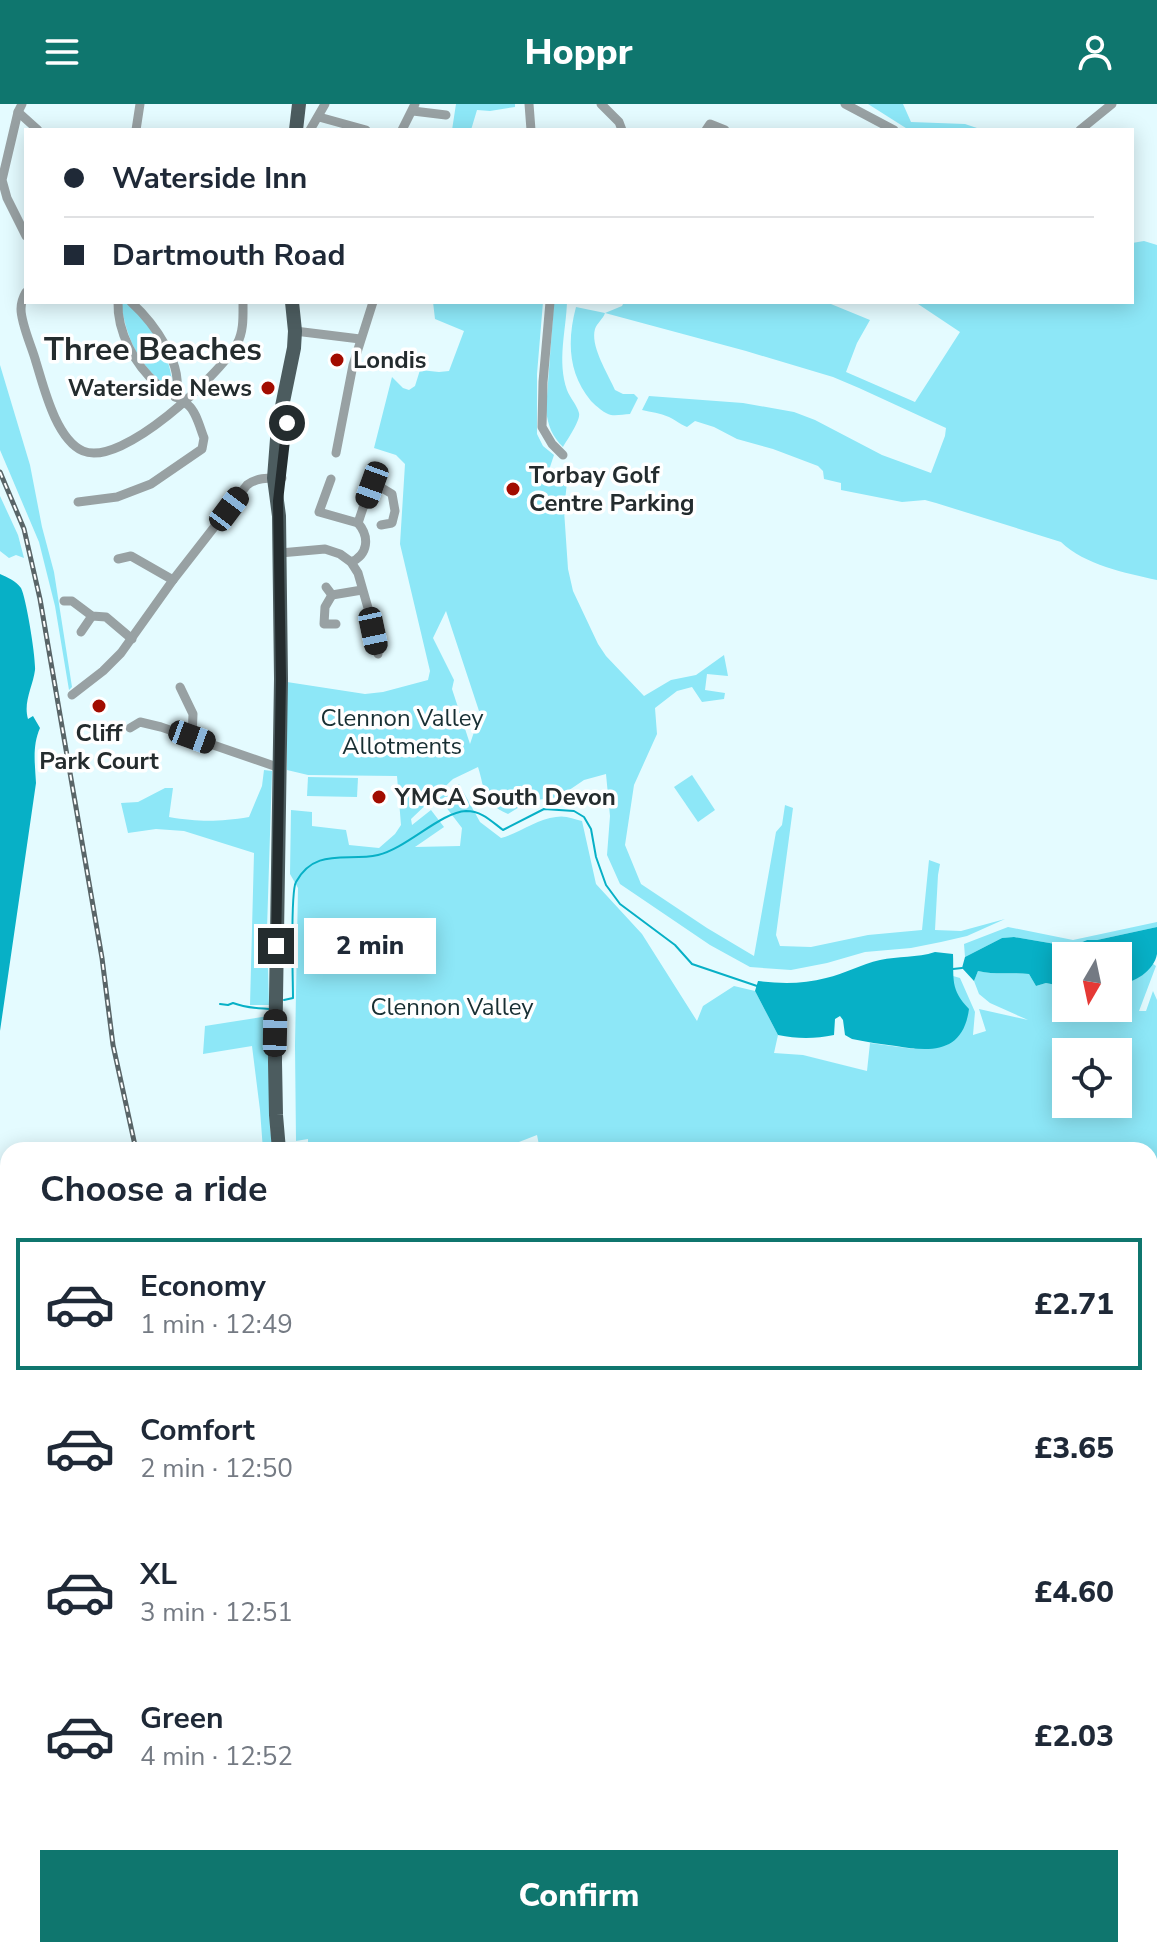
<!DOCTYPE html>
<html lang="en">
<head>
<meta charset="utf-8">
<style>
  :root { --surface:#fff; --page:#f6f6f7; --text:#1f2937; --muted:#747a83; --line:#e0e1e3; --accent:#0f766e }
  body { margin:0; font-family:"Nunito Sans",sans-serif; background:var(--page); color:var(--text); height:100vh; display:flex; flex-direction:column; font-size:30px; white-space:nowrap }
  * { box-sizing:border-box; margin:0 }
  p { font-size:26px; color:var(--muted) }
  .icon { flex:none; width:44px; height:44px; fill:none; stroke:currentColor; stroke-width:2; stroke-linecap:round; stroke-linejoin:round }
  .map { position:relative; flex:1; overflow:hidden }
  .sheet { position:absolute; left:0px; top:1038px; width:1158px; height:816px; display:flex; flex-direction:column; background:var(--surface); border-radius:24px 24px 0 0; box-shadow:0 4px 20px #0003 }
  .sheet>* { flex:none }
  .guide { position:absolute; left:24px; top:24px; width:1110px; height:176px; border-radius:0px; box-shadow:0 4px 20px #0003; display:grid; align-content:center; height:176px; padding:0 40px; background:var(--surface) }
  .needle { width:52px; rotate:189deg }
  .fabs { position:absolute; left:1052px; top:838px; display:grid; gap:16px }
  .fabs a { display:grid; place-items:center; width:80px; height:80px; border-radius:0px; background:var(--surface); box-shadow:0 4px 20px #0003; font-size:40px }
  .end { position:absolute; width:36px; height:36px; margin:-18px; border:10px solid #242c2e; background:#fff; box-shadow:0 0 0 4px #fff }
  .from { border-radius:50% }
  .bubble { position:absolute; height:56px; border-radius:0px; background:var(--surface); box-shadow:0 4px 20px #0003; font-size:26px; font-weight:800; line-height:56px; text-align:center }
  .car { position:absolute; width:24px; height:48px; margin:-24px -12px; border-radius:10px; box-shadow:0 0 6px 2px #0007; background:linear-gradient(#222 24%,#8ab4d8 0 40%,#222 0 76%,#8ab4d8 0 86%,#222 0) }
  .guide b { display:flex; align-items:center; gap:28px; height:76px; font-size:30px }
  .guide b+b { border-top:2px solid var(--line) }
  .guide i { width:20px; height:20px; background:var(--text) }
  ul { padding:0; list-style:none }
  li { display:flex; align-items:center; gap:24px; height:132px; margin:0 16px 12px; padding:0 24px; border:4px solid transparent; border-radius:0px }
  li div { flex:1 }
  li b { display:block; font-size:30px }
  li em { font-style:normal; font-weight:800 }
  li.on { border-color:var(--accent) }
  li>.icon { width:72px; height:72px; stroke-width:1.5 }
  h2 { padding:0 40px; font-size:36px; line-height:96px }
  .cta { display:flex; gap:16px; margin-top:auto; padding:16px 40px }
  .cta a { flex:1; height:92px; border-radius:0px; background:var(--accent); color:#fff; font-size:32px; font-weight:800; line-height:92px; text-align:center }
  header { display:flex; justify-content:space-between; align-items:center; height:104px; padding:0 40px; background:var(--accent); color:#fff; font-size:36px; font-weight:800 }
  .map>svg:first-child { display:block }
</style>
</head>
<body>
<header><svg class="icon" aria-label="menu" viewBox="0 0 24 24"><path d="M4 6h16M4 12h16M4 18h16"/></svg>Hoppr<svg class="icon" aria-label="person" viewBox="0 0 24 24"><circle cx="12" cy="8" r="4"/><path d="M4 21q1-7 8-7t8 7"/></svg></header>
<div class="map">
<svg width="1157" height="1854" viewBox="0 0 1157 1854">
  <rect width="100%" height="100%" fill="#e4fbff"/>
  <g fill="#8de7f7" fill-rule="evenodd">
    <path d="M456 0H515V3L490 7 477 6 471 26H452Z"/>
    <path d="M868 0H903L911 18 965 20 980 25 909 26Z"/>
    <path d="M1144 137 1157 141V476C1125 469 1085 461 1061 438L936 399 925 396 902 398 841 386V379L824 375 823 367 818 362 773 345 737 335 714 323 695 317 687 323C679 320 676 316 669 313 660 309 651 308 642 306L649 292 743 299 794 308 815 316 882 351 931 369 945 332 946 324 859 284 833 273 746 247 605 209C603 215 597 219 595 225 590 242 608 270 615 286L623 290H634L638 294 630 310C624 310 617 312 611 311 605 310 596 302 591 297 568 269 567 237 576 203L605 209 622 202 624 198H826L870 216 857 239 846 268 915 298 960 228 915 198H1132V139Z"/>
    <path d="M121 198H128C153 223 171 250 173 286H171C140 263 126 236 121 198Z"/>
    <path d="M433 198H543L537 270V330L543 342 554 351 548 369H568L564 406 568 465 573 487 598 540 606 552 644 592 671 576 696 571 724 551 728 572 707 570 705 586 725 589 724 595 702 598 692 583 677 587 655 604 657 630 634 681 625 741 641 780 707 824 754 852 776 728 782 721 785 701 793 704 776 831 780 842 811 843 868 831 922 826 929 756 940 760 938 771 935 826 961 827 1005 815 967 832 941 838 911 844 865 848 827 859 791 866 750 863 710 841 620 780 607 751 610 712 606 670 584 676 559 693 529 697 508 710C481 698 486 688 478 663L453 675 411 715 412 721 431 706 444 723 415 743 460 742 462 724 439 694 459 680 480 718 501 734C520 729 537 715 556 713 565 711 574 715 582 717L596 780 642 830 697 917 703 902 734 882 755 887 778 931 774 949 803 951 867 967 870 939 914 945 961 897 952 880 953 872 960 874 975 908 973 931 986 927 979 905 1028 916 990 899 979 890 974 877 978 867C995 871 1012 868 1029 870L1036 882 1046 879 1066 883V904H1118V881C1133 879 1144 871 1152 859L1156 862 1139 907H1146L1153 887 1157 896V1143H1150V1046H540L537 1031 498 1046H343L328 1044 308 1045V1035L296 1037 295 942 298 784 290 770 291 706 312 708V722L346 726 349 741 379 744 395 730 401 721 397 672 308 671 287 666V578L365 590 383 588 428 576 430 567 400 440 405 360 396 351 374 344 392 273 403 284 409 286 415 282 420 266 439 268 449 267 464 227 435 215ZM446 507 480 610 470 640 452 585 454 576 433 534ZM1066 948H1118V1000H1066Z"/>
    <path d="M554 198H567C566 227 557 257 567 286 570 294 577 301 579 309 581 316 567 336 563 343 552 332 548 322 546 306Z"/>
    <path d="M0 261 30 361 42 423 54 468 72 583 69 586 55 502 39 438 0 346Z"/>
    <path d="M0 392 18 431 24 454 16 451 9 454 0 447Z"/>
    <path d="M264 666 272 667 267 825 269 901H250L254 749 184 727 156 725 128 729 121 699 138 698 165 684H173L169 713C199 718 218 718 249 713L262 682Z"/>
    <path d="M692 671 715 706 698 718 674 683Z"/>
    <path d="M308 673 358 674 357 693 307 692Z"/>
    <path d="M1157 818V823L1097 836H1087L1075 841H1061L1014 833 1002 834 965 853 964 840 1008 823 1073 836Z"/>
    <path d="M268 912 270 1024 273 1046H263L260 1006 252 942 203 950 205 922Z"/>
    <path d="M0 1205 8 1209V1500L0 1499Z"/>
    <path d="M865 1846H1035L1049 1854H861Z"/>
  </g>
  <g fill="#07b0c6">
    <path d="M0 470C7 473 16 477 21 484 26 493 36 554 35 566 33 582 23 598 28 615L33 612 40 624C32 642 35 660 36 679L0 927Z"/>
    <path d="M1157 823C1157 832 1157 841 1157 850 1154 867 1134 879 1118 881V852H1066V883L1046 879 1036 882 1029 870C1012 868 995 871 978 867L974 877 962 864 965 853 1002 834 1014 833 1061 841H1075L1087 836H1097Z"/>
    <path d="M935 848 953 850C954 875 950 885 969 905 963 949 932 948 896 942 881 940 866 938 852 935L845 931 843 916 840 912 835 915 834 931C815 935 797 935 778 931L755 887 758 877C781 880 804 880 826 874 845 870 861 860 880 856 898 852 917 854 935 848Z"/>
  </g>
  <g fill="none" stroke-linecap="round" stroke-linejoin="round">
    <g stroke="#07b0c6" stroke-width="2">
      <path d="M953 865 962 864"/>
      <path d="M284 896 293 894C293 876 290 788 296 778 315 743 347 758 378 751 407 744 441 708 466 707 482 707 491 717 503 726L544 705 574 707 584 713 591 725 596 753 606 781 620 800 675 841 692 860 757 882"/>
      <path d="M220 900 228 901 233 899C246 904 256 904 269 905"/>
    </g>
    <g stroke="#98a1a3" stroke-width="9">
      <path d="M22 0 18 8 2 76 7 94 26 132"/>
      <path d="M529 0 531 26"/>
      <path d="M601 0 619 18 622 26"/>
      <path d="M845 0 894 26"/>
      <path d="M413 7 446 11"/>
      <path d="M18 8 38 26"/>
      <path d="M319 13 366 26"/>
      <path d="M136 26 140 0"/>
      <path d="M310 26 325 0"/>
      <path d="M402 26 415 0"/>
      <path d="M706 26 710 20 725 26"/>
      <path d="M1080 26 1112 0"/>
      <path d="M26 188C23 193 21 199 21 205 21 220 32 243 36 258 44 284 56 335 83 347 122 364 219 271 237 240 244 227 243 212 243 198"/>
      <path d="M131 198C153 218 186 262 175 293"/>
      <path d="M550 198 543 278 542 323 552 340 563 351"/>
      <path d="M295 227 360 235"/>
      <path d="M336 349 353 261 373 198"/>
      <path d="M331 375 319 408 358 419"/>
      <path d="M372 381 382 384 392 390 395 407 392 419 381 421"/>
      <path d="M78 398 117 393 151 380 202 345 204 334C200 324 196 307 188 301 178 293 166 288 157 280 135 261 117 228 118 198"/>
      <path d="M280 449 325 445 340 450 351 458 358 469 368 504 378 550"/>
      <path d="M118 455 131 452 173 476"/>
      <path d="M351 458C368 451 370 433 358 419L376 365"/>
      <path d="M326 483 332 491 362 486"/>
      <path d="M332 491 325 503 324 520H336"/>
      <path d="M64 497H72L92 512 106 513 132 535"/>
      <path d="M81 528 92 512"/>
      <path d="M180 583 193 610 192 633"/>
      <path d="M72 591 103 567 121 549 173 476 247 381C258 373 269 374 282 374"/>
      <path d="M130 624 140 618 161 623 280 664"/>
      <path d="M1150 1273 1157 1271"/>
      <path d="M1150 1457 1157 1452"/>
      <path d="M0 1587 8 1589"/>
      <path d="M1150 1657 1157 1650"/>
      <path d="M0 1734 8 1731"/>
      <path d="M1150 1739 1157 1746"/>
      <path d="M1150 1823 1157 1810"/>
      <path d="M164 1846 165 1854"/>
      <path d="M276 1846 277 1854"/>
      <path d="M5 1854 8 1801"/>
      <path d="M682 1854 685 1846"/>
      <path d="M765 1854 768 1846"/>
      <path d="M822 1854 826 1846"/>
      <path d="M1133 1854 1138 1846"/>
    </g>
    <g stroke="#98a1a3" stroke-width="11">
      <path d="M1150 1396 1157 1400"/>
      <path d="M430 1846 435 1854"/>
    </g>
    <g stroke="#4c5c5f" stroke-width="14">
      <path d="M296 26 299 0"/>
      <path d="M279 1046 276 1011 275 958 281 575 279 412 274 374 278 322 294 244 295 227 292 198"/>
      <path d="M387 1854 389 1846"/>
    </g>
    <defs>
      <g id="rail">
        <path d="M0 368 24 425 40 495 102 854 113 941 136 1046"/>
        <path d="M307 1846 308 1854"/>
      </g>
    </defs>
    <use href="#rail" stroke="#596568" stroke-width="5"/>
    <use href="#rail" stroke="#fff" stroke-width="2" stroke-dasharray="6" stroke-linecap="butt"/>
  </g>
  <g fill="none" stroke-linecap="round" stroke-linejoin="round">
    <path stroke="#242c2e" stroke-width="10" d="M276 842 281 575 278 397 287 319"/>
  </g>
  <g fill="#a20c00" stroke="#fff" stroke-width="3">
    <circle cx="337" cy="256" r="8"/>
    <circle cx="268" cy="284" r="8"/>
    <circle cx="513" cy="385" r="8"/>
    <circle cx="99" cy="602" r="8"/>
    <circle cx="379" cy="693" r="8"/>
  </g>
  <g text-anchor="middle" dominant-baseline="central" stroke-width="7" stroke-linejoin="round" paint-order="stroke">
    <g font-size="24" font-weight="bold" fill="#242c2e" stroke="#fff" text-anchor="start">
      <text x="353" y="256">Londis</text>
      <text x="252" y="284" text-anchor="end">Waterside News</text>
      <text x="529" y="371">Torbay Golf<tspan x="529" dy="28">Centre Parking</tspan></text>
      <text x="99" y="629" text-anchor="middle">Cliff<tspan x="99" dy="28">Park Court</tspan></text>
      <text x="395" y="693">YMCA South Devon</text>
    </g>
    <g font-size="24" fill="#182f33" stroke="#fff">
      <text x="402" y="614">Clennon Valley<tspan x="402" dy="28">Allotments</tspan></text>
      <text x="452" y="903">Clennon Valley</text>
    </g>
    <g font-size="32" font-weight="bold" fill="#242c2e" stroke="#fff">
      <text x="153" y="245">Three Beaches</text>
    </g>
  </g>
</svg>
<div class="fabs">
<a><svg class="needle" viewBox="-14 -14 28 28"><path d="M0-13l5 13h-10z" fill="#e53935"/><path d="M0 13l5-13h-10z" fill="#747a83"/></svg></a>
<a><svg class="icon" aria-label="locate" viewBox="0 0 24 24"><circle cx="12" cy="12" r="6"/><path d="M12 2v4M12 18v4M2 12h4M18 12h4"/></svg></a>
</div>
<i class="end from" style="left:287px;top:319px"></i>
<i class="end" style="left:276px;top:842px"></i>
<div class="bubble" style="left:304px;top:814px;width:132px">2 min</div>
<i class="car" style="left:372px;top:381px;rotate:200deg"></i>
<i class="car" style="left:229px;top:405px;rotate:37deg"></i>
<i class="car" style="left:373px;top:527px;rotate:168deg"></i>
<i class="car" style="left:192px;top:633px;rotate:110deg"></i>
<i class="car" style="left:275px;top:929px;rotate:1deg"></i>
<div class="guide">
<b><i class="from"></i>Waterside Inn</b>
<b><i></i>Dartmouth Road</b>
</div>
<section class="sheet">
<h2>Choose a ride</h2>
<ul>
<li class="on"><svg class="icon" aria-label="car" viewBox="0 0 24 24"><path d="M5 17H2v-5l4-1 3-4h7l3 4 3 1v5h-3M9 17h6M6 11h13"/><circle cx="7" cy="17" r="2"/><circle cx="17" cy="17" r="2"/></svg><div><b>Economy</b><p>1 min · 12:49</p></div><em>£2.71</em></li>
<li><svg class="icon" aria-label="car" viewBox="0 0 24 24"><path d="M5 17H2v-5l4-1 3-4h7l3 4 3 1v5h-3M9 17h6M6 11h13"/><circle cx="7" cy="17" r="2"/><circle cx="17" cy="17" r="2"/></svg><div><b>Comfort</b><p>2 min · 12:50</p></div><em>£3.65</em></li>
<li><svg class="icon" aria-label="car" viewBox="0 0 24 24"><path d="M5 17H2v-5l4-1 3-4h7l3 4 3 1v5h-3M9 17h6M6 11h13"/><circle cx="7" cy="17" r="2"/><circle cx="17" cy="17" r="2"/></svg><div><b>XL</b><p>3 min · 12:51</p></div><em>£4.60</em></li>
<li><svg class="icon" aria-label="car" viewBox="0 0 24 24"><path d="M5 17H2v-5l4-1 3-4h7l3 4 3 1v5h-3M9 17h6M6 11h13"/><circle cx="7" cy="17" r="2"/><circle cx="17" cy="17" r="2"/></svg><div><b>Green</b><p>4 min · 12:52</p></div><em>£2.03</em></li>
</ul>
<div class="cta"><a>Confirm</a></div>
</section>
</div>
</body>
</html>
